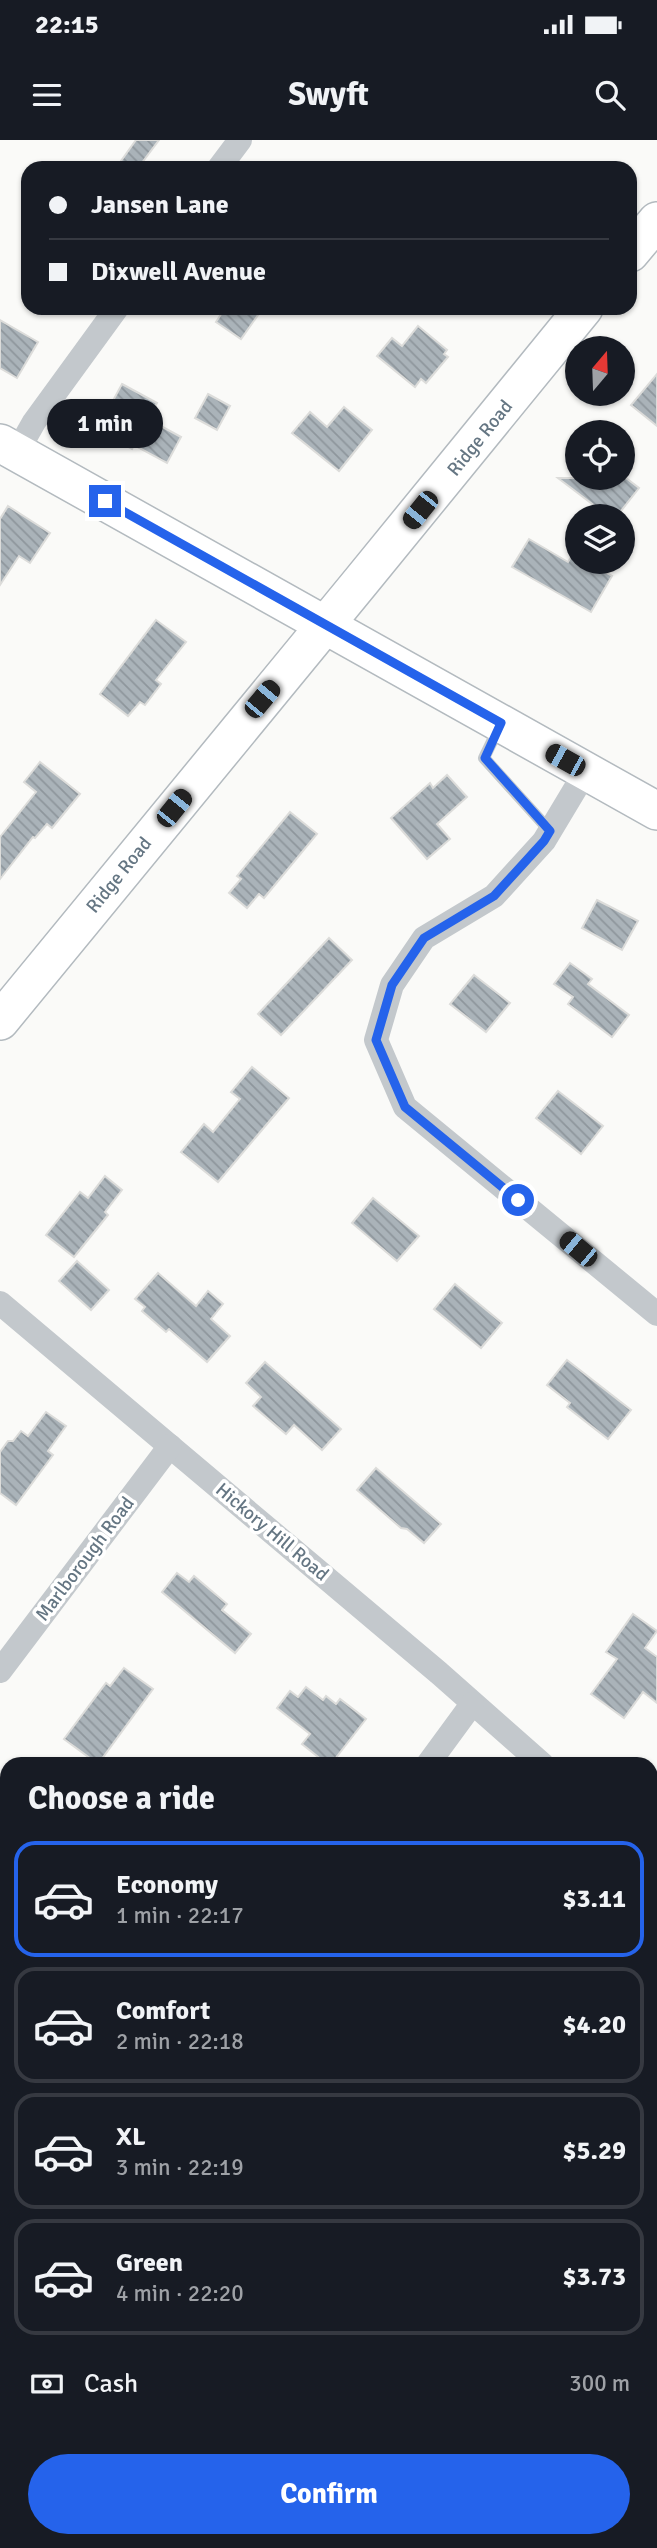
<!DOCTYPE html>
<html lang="en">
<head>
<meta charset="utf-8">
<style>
  :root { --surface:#171b24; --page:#20242c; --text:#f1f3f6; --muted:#9ea1a6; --line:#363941; --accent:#2563eb }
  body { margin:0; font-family:Signika,sans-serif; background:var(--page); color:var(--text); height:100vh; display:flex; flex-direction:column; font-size:26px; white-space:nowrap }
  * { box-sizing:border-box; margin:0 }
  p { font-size:23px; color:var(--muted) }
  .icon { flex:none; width:38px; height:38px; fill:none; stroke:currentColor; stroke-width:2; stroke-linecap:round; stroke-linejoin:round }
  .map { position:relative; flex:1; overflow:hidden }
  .details { position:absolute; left:0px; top:1617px; width:658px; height:791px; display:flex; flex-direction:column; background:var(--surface); border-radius:21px 21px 0 0; box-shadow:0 2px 5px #0004 }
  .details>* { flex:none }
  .guide { position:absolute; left:21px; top:21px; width:616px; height:154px; border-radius:21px; box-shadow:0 2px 5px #0004; display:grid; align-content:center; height:154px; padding:0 28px; background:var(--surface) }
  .needle { width:46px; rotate:19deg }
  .tools { position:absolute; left:565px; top:196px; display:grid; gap:14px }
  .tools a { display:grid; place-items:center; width:70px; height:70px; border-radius:50%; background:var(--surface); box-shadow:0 2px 5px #0004; font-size:35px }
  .end { position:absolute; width:32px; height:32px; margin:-16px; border:9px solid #2563eb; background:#fff; box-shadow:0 0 0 4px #fff }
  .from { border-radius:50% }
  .bubble { position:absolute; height:49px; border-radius:24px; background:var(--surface); box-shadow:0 2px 5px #0004; font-size:23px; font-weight:800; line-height:49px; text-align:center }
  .car { position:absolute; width:21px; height:42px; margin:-21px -10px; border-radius:9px; box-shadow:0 0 5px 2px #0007; background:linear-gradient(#222 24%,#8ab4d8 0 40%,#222 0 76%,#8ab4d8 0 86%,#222 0) }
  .guide b { display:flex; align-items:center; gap:24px; height:66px; font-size:26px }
  .guide b+b { border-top:2px solid var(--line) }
  .guide i { width:18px; height:18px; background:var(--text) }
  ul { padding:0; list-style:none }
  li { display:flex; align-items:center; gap:21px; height:116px; margin:0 14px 10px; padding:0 14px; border:4px solid var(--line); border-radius:21px }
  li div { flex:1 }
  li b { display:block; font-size:26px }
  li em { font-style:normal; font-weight:800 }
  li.current { border-color:var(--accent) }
  li>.icon { width:63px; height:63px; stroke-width:1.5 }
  h2 { padding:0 28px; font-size:32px; line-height:84px }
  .pay { display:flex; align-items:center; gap:18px; height:77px; padding:0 28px; font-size:26px }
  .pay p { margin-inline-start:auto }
  .button { display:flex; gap:14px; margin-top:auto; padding:14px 28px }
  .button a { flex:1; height:80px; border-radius:42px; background:var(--accent); color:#fff; font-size:28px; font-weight:800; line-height:80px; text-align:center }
  .status { display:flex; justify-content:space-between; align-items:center; height:49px; padding:0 35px; background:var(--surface); direction:ltr }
  .status svg { height:19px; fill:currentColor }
  header { display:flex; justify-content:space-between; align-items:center; height:91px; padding:0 28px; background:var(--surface); font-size:32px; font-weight:800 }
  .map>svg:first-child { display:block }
</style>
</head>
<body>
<div class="status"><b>22:15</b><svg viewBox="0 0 49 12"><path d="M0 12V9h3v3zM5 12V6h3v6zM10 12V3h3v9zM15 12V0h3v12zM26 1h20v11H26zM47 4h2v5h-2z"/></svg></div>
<header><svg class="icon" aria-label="menu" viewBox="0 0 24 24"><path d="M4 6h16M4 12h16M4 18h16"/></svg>Swyft<svg class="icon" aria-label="search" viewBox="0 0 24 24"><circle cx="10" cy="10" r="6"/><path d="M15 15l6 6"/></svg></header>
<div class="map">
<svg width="657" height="2408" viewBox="0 0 657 2408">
  <defs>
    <pattern id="building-back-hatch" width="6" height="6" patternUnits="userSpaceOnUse" patternTransform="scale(1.75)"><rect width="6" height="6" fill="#aab3b9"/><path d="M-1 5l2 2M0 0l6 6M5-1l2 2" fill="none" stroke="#8e969c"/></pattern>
  </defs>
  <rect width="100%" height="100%" fill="#fafaf8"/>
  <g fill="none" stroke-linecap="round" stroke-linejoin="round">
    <path stroke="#bbc7cb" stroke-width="7" d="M651 2041 657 2040"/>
  </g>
  <g fill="url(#building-back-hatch)" stroke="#dcdcda" stroke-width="2">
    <path d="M136 0H159L138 28H116Z"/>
    <path d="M225 168H263L241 199 216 182Z"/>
    <path d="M0 180 38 202 17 238 0 228Z"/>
    <path d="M418 186 447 210 444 214 448 217 426 243 421 239 415 247 377 216 392 198 402 206Z"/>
    <path d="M657 234V286L631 265Z"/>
    <path d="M122 244 157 263 148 279 181 297 167 323 134 305 132 309 97 290Z"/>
    <path d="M208 254 230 266 217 290 195 278Z"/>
    <path d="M344 267 372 290 339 331 292 293 310 272 327 287Z"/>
    <path d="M558 338H626L639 348 617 376H608Z"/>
    <path d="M8 366 50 393 30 423 19 416 0 445V379Z"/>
    <path d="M529 399 568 422 573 414 578 416V422H587L612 436 591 472 512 427Z"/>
    <path d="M156 480 186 502 156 540 161 544 145 565 140 562 128 576 100 554Z"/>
    <path d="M40 622 80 654 52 688 47 684 35 698 33 697 0 739V697L36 652 24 642Z"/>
    <path d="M447 635 467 657 437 684 450 699 427 719 391 678 430 643 433 648Z"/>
    <path d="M290 672 317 694 264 758 259 754 247 768 229 753 241 739 237 736Z"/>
    <path d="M597 760 638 781 622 810 582 788Z"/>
    <path d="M329 798 352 820 281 895 258 874Z"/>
    <path d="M570 823 592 839 588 844 629 875 612 897 568 864 573 857 554 844Z"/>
    <path d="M474 835 510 863 486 892 450 864Z"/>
    <path d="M252 927 289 958 218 1042 181 1012 204 984 213 992 240 959 231 952Z"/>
    <path d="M558 951 603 986 581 1014 536 978Z"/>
    <path d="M105 1036 122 1050 105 1072 108 1075 74 1117 46 1095 80 1052 88 1058Z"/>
    <path d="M373 1058 419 1096 397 1121 352 1083Z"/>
    <path d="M77 1121 109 1150 91 1170 59 1141Z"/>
    <path d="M158 1133 196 1166 208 1151 223 1164 211 1179 230 1196 207 1222 169 1189 166 1192 142 1171 145 1167 135 1159Z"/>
    <path d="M455 1144 502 1183 481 1208 434 1169Z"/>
    <path d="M567 1220 631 1270 608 1299 567 1267 570 1263 547 1245Z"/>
    <path d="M265 1222 341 1289 322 1310 294 1285 286 1294 253 1266 261 1257 246 1243Z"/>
    <path d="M46 1272 66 1286 48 1311 53 1315 16 1365 0 1353V1312L8 1301H13L21 1291 28 1296Z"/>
    <path d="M376 1328 441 1384 424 1403 407 1389 401 1388 357 1350Z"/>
    <path d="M177 1433 189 1442 194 1436 227 1464 222 1470 251 1494 235 1513 162 1452Z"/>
    <path d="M633 1474 657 1491 645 1508 657 1517V1563L643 1552 624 1578 591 1554 617 1519 606 1512Z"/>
    <path d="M124 1528 153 1549 98 1624 64 1599 106 1543 110 1546Z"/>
    <path d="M306 1547 323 1560 326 1556 336 1564 340 1559 366 1579 331 1624H327L302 1604 310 1594 277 1568 290 1551 298 1557Z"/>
  </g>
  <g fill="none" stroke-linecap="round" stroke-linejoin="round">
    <defs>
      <g id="secondary">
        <path d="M630 113 657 81"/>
        <path d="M0 303 657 671"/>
        <path d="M0 881C194 643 391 407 584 168"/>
      </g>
    </defs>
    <use href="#secondary" stroke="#b3babf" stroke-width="40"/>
    <path stroke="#c3c8cc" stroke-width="12" d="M499 587 484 618 550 691"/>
    <g stroke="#c3c8cc" stroke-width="24">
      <path d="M219 28 240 0"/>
      <path d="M17 312 34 282 117 168"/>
      <path d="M586 631 544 701 494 756 424 798 392 845 376 900 405 967 657 1174"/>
      <path d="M0 1163 439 1533 542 1624"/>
      <path d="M0 1531 170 1306"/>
      <path d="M428 1624 472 1564"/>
      <path d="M651 1681H657"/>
      <path d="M651 1713 657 1714"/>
      <path d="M0 2189 7 2180"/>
      <path d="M651 2256 657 2259"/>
      <path d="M344 2408 346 2401"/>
    </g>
    <use href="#secondary" stroke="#fff" stroke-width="37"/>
  </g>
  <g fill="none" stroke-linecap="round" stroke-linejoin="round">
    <path stroke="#2563eb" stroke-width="9" d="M105 361 501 583 485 618 550 691 544 701 494 756 424 798 392 845 376 900 405 967 518 1060"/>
  </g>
  <g text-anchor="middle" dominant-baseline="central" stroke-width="7" stroke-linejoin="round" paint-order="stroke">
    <g font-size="19" fill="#657683" stroke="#fff">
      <text transform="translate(480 298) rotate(-51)">Ridge Road</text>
      <text transform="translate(119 735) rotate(-51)">Ridge Road</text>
      <text transform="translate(272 1392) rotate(40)">Hickory Hill Road</text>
      <text transform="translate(85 1419) rotate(-53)">Marlborough Road</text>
    </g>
  </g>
</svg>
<div class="tools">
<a><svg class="needle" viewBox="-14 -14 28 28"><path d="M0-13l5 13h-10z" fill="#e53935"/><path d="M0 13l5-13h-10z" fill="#9ea1a6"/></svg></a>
<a><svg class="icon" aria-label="locate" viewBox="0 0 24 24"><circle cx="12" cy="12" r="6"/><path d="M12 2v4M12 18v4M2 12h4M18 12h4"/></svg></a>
<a><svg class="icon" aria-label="layers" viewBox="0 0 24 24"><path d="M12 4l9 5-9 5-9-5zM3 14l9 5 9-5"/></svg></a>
</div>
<i class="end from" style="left:518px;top:1060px"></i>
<i class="end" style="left:105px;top:361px"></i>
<div class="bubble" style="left:47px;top:259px;width:116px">1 min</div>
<i class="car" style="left:420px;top:370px;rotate:219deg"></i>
<i class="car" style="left:262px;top:559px;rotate:40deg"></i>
<i class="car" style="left:565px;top:620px;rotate:299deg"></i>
<i class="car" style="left:174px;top:668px;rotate:39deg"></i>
<i class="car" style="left:578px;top:1109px;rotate:310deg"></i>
<div class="guide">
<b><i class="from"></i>Jansen Lane</b>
<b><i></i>Dixwell Avenue</b>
</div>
<section class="details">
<h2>Choose a ride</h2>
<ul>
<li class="current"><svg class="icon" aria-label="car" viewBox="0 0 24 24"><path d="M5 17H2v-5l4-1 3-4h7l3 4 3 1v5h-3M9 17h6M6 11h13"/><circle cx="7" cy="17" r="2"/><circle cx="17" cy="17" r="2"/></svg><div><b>Economy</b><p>1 min · 22:17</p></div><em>$3.11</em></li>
<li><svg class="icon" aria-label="car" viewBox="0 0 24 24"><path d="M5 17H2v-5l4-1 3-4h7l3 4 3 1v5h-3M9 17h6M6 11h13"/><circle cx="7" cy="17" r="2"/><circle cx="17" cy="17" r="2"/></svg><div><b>Comfort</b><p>2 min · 22:18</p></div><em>$4.20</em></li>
<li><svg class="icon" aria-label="car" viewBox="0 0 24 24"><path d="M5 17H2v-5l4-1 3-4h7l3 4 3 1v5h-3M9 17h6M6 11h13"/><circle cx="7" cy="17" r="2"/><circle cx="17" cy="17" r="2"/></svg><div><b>XL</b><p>3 min · 22:19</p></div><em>$5.29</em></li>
<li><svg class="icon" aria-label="car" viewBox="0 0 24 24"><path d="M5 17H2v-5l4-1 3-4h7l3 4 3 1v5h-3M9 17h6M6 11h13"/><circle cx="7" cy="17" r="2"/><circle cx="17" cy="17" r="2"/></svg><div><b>Green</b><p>4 min · 22:20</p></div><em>$3.73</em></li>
</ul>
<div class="pay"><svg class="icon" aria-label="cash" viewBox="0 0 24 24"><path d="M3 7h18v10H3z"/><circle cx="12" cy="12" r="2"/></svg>Cash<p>300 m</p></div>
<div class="button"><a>Confirm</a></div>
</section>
</div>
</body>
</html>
